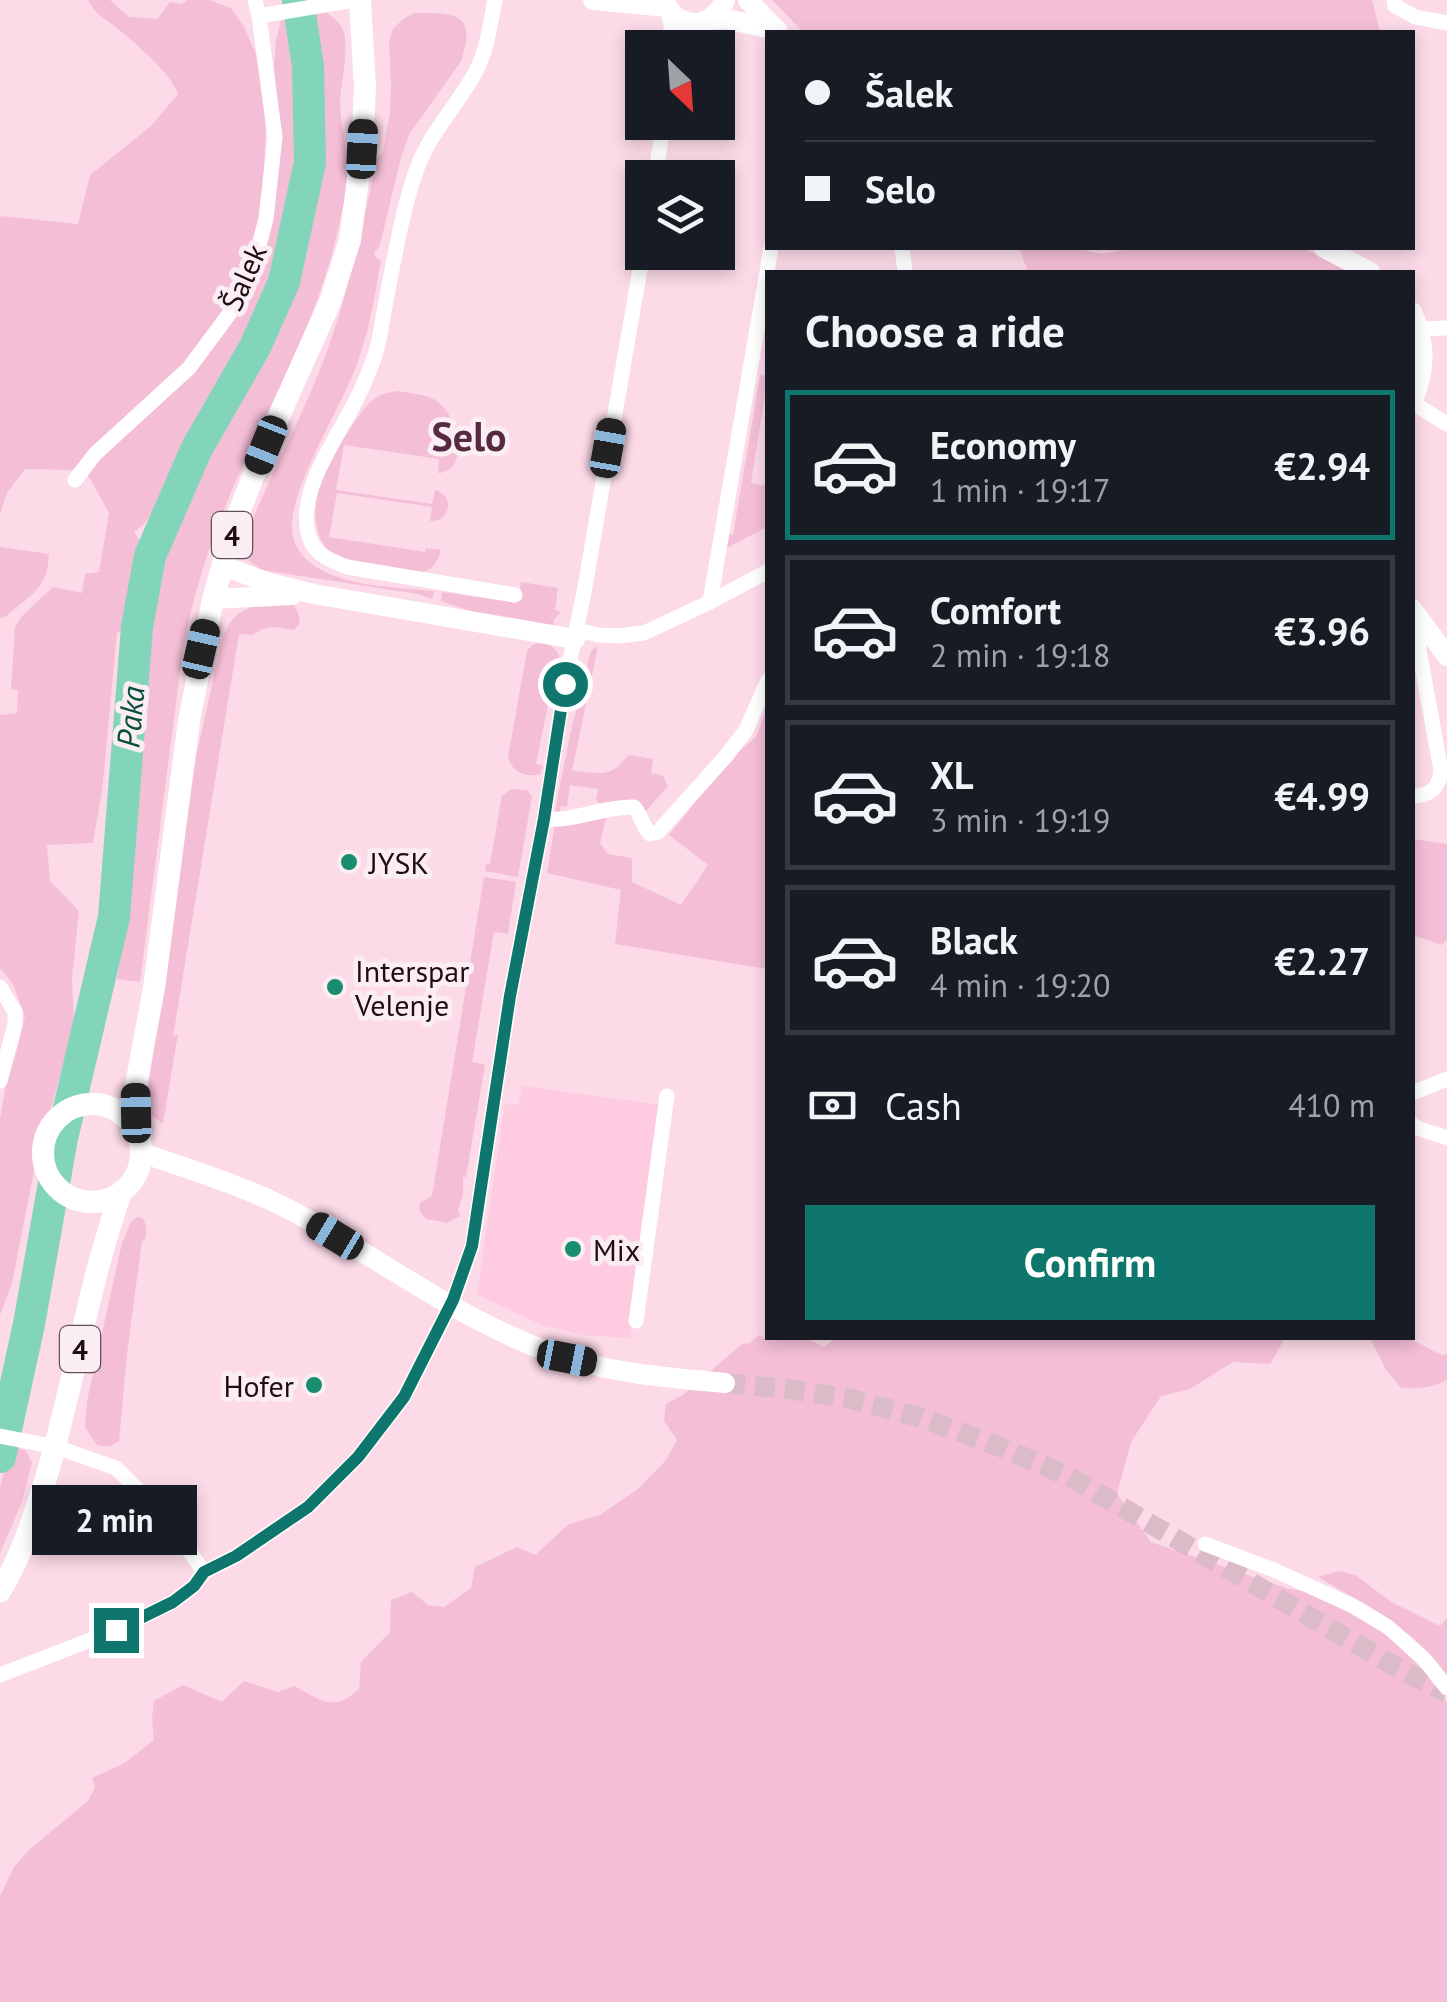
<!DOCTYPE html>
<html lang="en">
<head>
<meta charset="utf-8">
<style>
  :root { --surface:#171b24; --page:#20242c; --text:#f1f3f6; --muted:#9ea1a6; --line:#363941; --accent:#0f766e }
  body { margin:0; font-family:"PT Sans",sans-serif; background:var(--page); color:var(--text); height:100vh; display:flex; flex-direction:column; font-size:38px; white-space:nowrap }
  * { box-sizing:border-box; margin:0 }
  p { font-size:32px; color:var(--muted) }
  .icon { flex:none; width:55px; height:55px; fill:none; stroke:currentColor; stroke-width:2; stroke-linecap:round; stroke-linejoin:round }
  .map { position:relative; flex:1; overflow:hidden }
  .panel { position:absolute; left:765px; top:270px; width:650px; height:1070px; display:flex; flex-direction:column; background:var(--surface); border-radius:0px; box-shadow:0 5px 15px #0003 }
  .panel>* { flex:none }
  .banner { position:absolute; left:765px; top:30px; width:650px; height:220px; border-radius:0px; box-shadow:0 5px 15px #0003; display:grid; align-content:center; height:220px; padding:0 40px; background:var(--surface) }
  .needle { width:65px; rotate:155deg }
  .tools { position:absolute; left:625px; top:30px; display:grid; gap:20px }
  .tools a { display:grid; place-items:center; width:110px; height:110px; border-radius:0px; background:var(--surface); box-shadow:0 5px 15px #0003; font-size:50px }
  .end { position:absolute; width:45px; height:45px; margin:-22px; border:12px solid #0f766e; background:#fff; box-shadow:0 0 0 5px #fff }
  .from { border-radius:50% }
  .bubble { position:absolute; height:70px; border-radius:0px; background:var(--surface); box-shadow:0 5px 15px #0003; font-size:32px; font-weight:700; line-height:70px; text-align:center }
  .car { position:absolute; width:30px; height:60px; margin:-30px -15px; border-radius:12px; box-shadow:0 0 8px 2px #0007; background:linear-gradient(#222 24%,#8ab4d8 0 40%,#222 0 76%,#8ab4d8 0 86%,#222 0) }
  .banner b { display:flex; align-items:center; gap:35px; height:95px; font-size:38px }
  .banner b+b { border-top:2px solid var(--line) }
  .banner i { width:25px; height:25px; background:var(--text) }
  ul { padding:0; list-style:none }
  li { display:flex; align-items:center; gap:30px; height:150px; margin:0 20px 15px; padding:0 20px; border:5px solid var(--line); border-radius:0px }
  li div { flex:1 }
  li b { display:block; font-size:38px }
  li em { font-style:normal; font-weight:700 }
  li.current { border-color:var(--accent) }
  li>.icon { width:90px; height:90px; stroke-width:1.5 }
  h2 { padding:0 40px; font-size:45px; line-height:120px }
  .pay { display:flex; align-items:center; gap:25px; height:110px; padding:0 40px; font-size:38px }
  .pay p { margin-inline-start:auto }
  .action { display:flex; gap:20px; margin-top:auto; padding:20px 40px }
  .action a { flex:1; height:115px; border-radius:0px; background:var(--accent); color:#fff; font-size:40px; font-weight:700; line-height:115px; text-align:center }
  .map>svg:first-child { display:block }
</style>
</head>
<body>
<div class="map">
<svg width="1447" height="2002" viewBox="0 0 1447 2002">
  <rect width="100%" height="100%" fill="#fcdae8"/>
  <path fill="#fecbe1" d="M522 1086 661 1105 630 1338 582 1335 539 1324 477 1294 505 1104 518 1105Z"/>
  <g fill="#f4bed6">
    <path d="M88 0H110L129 17 157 19 170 2 181 4 187 0H209L231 8 243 25 256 54 266 118 264 173 258 221 247 266 233 301 168 383 80 467 72 470 25 469 7 493 0 514V216L78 224 90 175 151 126 178 94C171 73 135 43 117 28 105 19 95 14 88 0Z"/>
    <path d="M772 0H1372L1380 32H803Z"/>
    <path d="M324 11C330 15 337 20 341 26 351 42 341 81 340 101 340 126 349 153 347 177 347 194 342 212 338 229 323 300 291 363 261 427 225 501 198 568 183 649L140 982 117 979C126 929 132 880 135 829 139 741 135 650 157 565 180 481 233 409 269 332 306 252 321 161 317 73 316 53 312 33 310 13Z"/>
    <path d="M414 13C453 13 478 11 461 61L410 133 401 157 380 245 374 253 376 258 381 261C375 294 370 327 359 358 344 405 290 484 292 529 292 539 297 549 303 556 328 586 398 588 434 591L432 599 418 594 262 570 248 560 247 533C269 478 297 427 319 372 347 303 361 231 377 158L383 152 390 112 391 85 389 41 393 29 403 19Z"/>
    <path d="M291 17C295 34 300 52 302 70 311 151 290 265 253 337L244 336 211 400 191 446 181 450C171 480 160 514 134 532L147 552 131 628 117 633 102 791 93 843 47 845 50 881 79 911 72 978 74 1024 34 1171 12 1283 0 1315V1118L6 1085 18 1046 25 1016 13 984 0 968V715L17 713 18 690 11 689 15 627 22 616 53 587 82 593 85 574 99 572 109 513 88 475 93 465 246 298 280 139 274 67 276 40 281 20Z"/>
    <path d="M1019 248H1076L1102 254 1135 248H1303L1352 272H1028Z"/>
    <path d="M760 375 767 376V381L751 483 767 486V527L723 550 726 534 733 535Z"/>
    <path d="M399 391C412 394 428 394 438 402 458 417 471 470 438 473L439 459 344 445 336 490 432 504 435 490C455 495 451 522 430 521L432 507 337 493 329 537 425 552 426 548 441 550C438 560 433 570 422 572 406 575 335 560 326 548 299 511 329 457 352 426 359 416 366 404 377 397 384 393 391 392 399 391Z"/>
    <path d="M0 547 49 554C48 590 28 596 5 617L0 618Z"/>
    <path d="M521 582 558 588 555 610 561 612 554 619 553 625 478 614 441 601 442 592 517 603Z"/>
    <path d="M269 603 294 605C299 614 304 623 293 630 276 627 267 624 253 635L239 634 173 1037 178 1034 163 1124 150 1114 146 1103 196 757 221 644C230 616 239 608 269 603Z"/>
    <path d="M542 642C558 648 560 654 562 670H555L536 764 543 766 540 774C525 778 512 772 508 757L527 651 532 645Z"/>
    <path d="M598 646 572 771C598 772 611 780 628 755L653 759 651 773 663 776 668 786 645 812 601 805 596 800 598 789 570 785 567 807 561 806 559 814 555 811 570 735 591 651Z"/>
    <path d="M767 708V969L615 944 621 890 547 873 555 824 607 814 600 843 608 854 632 858V882L681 905 708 865 669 835 690 809 692 801 730 759 756 737Z"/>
    <path d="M512 789 527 790 532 796 518 877 485 871 486 864H490L502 795Z"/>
    <path d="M1413 839 1447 844V940L1442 945 1413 935Z"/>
    <path d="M484 877 516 882 508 934 494 932 472 1062 485 1065 466 1177H463V1195L458 1210 460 1216 447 1223 426 1219 419 1210 420 1203 432 1196Z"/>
    <path d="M137 1217 142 1218C147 1224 147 1232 145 1239L142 1241 127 1354 119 1441C112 1447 106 1447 97 1445L85 1427 87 1401 122 1243 131 1222Z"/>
    <path d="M759 1335 773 1341C791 1333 808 1338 824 1347L835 1338H1285L1270 1364 1233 1362 1190 1389 1161 1396 1131 1442 1117 1494 1151 1542 1289 1589 1322 1594 1384 1632 1425 1672 1447 1703V2002H0V1896L14 1867 30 1849 88 1801 95 1787 92 1778 123 1764 154 1740 152 1719 154 1701 183 1685 222 1702 244 1681 278 1692 294 1686C320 1700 334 1713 359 1689L361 1662 390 1632 391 1600 412 1592 428 1605 444 1607 471 1588 475 1567 517 1547 535 1555 569 1524 600 1515 638 1489 666 1460 677 1440 664 1421 666 1404 683 1395 742 1344 749 1343Z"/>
    <path d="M1370 1338H1409L1441 1355 1447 1354V1380C1431 1388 1419 1389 1401 1388L1386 1370Z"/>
    <path d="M10 1445 26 1451 32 1463 22 1502 0 1553V1489Z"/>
    <path d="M1339 1571 1355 1575 1393 1603 1440 1626 1447 1618V1675C1415 1629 1364 1604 1318 1577Z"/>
  </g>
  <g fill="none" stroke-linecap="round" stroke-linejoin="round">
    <path stroke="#83d5b9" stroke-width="32" d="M0 1457 29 1324 62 1138 114 917 137 627 150 556 197 448 255 347 284 282 310 162 308 67 298 0"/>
    <path stroke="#dbbbc8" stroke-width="20" stroke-dasharray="20 10" stroke-linecap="butt" d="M725 1383 788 1389 851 1399 919 1417 998 1446 1070 1477 1396 1667 1447 1693"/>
    <g stroke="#fff" stroke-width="15">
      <path d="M495 0C490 25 487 51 475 73 456 107 429 134 416 171 401 215 394 261 385 306 382 323 380 342 374 358 369 372 363 387 356 400 338 437 301 485 307 527 310 552 326 559 347 567L515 595"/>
      <path d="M1394 0 1395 6 1415 17 1447 23"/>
      <path d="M667 7 671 24V48"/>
      <path d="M259 16 354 0"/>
      <path d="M687 48 692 38 709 20"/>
      <path d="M655 178 664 122"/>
      <path d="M902 248 905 272"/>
      <path d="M1420 329 1447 328"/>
      <path d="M1413 403 1447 424"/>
      <path d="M75 480 95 454 189 368 241 298 254 263 266 219 275 137 259 16 255 0"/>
      <path d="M710 602 771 248"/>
      <path d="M577 630 598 635 618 636 644 633 710 602 768 571"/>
      <path d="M1412 796C1431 796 1439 788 1441 770L1419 650 1418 633 1422 624"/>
      <path d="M544 819C574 822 604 806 634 807 642 816 642 826 650 834L658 832 727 755 746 730 768 680"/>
      <path d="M0 987 15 1012V1024L0 1081"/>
      <path d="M1412 1093 1447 1079"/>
      <path d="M1412 1124 1417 1128 1447 1138"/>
      <path d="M636 1321 667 1096"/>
      <path d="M0 1436 56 1447 116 1468 164 1516 204 1572"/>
      <path d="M1205 1544 1274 1570 1353 1606 1388 1627 1424 1659 1447 1688"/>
      <path d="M0 1675 116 1630 173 1602 194 1586 204 1572 236 1556 308 1507 358 1457 404 1397 453 1300 472 1246 510 996 544 819 565 684 584 592 643 252"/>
    </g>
    <g stroke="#fff" stroke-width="20">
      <path d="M593 0 667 7"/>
      <path d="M664 0C678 31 711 30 725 0"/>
      <path d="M748 0 777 31"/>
      <path d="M709 20 727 19 777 30"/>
      <path d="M1324 248 1370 272"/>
      <path d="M1412 312C1427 344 1425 372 1412 403"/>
      <path d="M223 566 269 583 314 594 575 639"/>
      <path d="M213 599 292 595"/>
      <path d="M1412 609 1447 656"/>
      <path d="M142 1153C197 1172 254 1189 305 1218 389 1265 474 1329 567 1358 617 1374 673 1378 725 1383"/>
    </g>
    <g stroke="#fff" stroke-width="22">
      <circle cx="92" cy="1153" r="49"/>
      <path d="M139 1137 136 1085 154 988 189 721 213 599 235 522 266 445 330 302 350 240 362 149 365 87 360 0"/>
      <path d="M0 1591C19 1561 31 1525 42 1491 73 1394 86 1290 121 1193"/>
    </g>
  </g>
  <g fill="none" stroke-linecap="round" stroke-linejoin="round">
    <path stroke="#0f766e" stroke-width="12" d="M116 1630 173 1602 194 1586 204 1572 236 1556 308 1507 358 1457 404 1397 453 1300 472 1246 510 996 544 819 565 684"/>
  </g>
  <g fill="#188d70" stroke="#faeef3" stroke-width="4">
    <circle cx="349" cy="862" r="10"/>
    <circle cx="335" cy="987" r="10"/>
    <circle cx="573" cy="1249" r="10"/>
    <circle cx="314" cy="1385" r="10"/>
  </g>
  <g text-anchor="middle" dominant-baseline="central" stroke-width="10" stroke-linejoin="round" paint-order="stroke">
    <g fill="#faeef3" stroke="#615058" stroke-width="2.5">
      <rect x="212" y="512" width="40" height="46" rx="8"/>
      <rect x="60" y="1326" width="40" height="46" rx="8"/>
    </g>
    <g font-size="28" font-weight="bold" fill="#1f0d16">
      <text x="232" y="535">4</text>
      <text x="80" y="1349">4</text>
    </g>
    <g font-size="30" fill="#1f0d16" stroke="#faeef3">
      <text transform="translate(243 277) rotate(-66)">Šalek</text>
    </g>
    <g font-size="30" fill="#1f0d16" stroke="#faeef3" text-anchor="start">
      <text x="369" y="862">JYSK</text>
      <text x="355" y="970">Interspar<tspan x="355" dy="34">Velenje</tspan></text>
      <text x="593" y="1249">Mix</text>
      <text x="294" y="1385" text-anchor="end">Hofer</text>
    </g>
    <g font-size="32" font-style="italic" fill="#084f3e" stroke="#faeef3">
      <text transform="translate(130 717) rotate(-85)">Paka</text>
    </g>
    <g font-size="40" font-weight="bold" fill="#562a40" stroke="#faeef3">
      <text x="469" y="436">Selo</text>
    </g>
  </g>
</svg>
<div class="tools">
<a><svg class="needle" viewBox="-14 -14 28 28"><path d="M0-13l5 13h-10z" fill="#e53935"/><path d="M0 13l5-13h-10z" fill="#9ea1a6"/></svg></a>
<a><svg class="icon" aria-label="layers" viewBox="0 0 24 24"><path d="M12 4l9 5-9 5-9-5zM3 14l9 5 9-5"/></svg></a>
</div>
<i class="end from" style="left:565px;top:684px"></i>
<i class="end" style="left:116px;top:1630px"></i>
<div class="bubble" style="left:32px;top:1485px;width:165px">2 min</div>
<i class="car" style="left:362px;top:149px;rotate:3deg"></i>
<i class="car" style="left:266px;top:445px;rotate:202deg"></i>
<i class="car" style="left:608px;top:448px;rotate:10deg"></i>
<i class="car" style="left:201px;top:649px;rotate:13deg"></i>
<i class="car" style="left:136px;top:1113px;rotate:359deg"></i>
<i class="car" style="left:335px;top:1236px;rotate:301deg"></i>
<i class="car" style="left:567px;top:1358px;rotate:101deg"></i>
<div class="banner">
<b><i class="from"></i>Šalek</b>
<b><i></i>Selo</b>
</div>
<section class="panel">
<h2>Choose a ride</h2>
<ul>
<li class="current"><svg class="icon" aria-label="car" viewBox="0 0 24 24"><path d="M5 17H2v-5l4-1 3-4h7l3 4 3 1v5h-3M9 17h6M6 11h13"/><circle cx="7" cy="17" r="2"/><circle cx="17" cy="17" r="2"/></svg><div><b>Economy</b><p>1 min · 19:17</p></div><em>€2.94</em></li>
<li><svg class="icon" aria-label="car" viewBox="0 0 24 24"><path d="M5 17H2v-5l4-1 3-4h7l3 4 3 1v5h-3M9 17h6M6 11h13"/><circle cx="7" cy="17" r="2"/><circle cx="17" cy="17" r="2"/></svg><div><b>Comfort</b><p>2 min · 19:18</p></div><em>€3.96</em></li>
<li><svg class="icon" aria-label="car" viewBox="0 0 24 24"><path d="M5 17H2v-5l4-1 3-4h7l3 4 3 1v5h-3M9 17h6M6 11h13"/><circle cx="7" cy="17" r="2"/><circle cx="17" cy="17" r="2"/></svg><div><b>XL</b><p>3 min · 19:19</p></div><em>€4.99</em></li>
<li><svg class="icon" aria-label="car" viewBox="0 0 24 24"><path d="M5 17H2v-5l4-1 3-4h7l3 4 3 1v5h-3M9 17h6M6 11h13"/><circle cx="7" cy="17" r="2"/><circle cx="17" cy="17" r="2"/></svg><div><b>Black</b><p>4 min · 19:20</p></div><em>€2.27</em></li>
</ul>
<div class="pay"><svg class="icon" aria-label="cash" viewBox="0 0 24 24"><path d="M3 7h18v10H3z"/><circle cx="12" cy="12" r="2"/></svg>Cash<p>410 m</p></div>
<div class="action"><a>Confirm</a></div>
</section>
</div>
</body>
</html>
